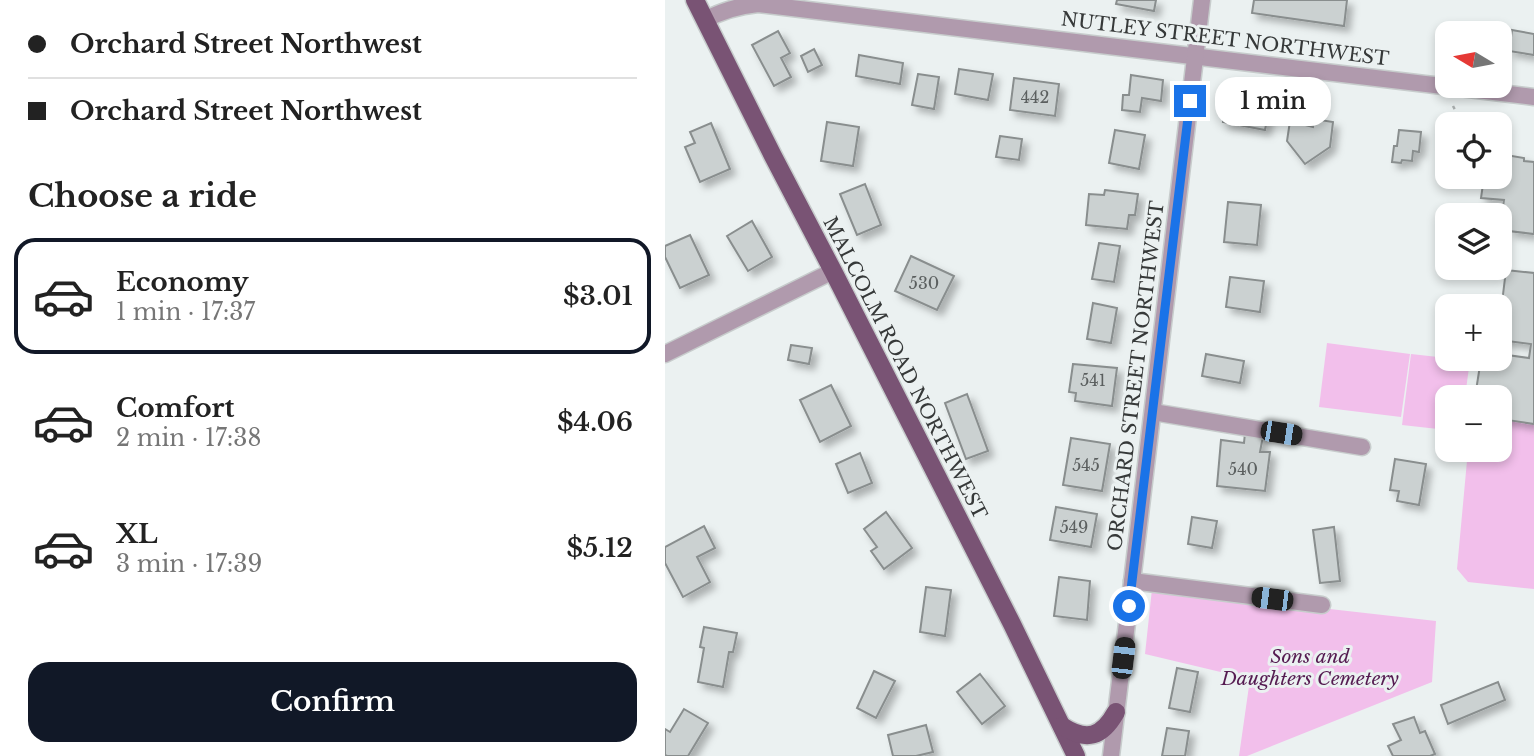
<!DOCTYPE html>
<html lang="en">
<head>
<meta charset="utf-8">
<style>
  :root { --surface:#fff; --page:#f6f6f6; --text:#222; --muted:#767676; --line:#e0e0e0; --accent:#111827 }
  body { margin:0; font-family:"Libre Baskerville",serif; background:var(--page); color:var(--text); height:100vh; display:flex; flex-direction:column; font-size:26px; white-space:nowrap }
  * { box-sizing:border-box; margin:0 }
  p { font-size:23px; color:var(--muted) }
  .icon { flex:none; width:38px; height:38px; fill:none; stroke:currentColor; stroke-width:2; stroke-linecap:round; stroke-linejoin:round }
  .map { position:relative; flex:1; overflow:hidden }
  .side { display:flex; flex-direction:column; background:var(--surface); width:665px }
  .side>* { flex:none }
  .top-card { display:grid; align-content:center; height:154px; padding:0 28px; background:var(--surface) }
  .needle { width:46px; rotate:280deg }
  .buttons { position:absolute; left:770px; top:21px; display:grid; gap:14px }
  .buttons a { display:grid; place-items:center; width:77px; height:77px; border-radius:14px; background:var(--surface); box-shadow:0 4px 10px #0003; font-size:35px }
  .end { position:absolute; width:32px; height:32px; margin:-16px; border:9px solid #1a73e8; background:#fff; box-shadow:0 0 0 4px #fff }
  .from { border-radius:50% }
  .bubble { position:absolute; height:49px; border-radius:21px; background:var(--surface); box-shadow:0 4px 10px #0003; font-size:23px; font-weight:600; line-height:49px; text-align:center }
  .car { position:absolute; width:21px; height:42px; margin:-21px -10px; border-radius:9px; box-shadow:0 0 5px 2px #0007; background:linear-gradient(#222 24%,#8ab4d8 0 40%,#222 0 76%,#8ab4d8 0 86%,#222 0) }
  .top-card b { display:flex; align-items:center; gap:24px; height:66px; font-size:26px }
  .top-card b+b { border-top:2px solid var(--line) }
  .top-card i { width:18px; height:18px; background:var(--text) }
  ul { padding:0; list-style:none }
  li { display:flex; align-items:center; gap:21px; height:116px; margin:0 14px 10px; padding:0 14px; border:4px solid transparent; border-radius:21px }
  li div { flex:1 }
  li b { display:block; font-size:26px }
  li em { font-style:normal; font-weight:600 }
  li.on { border-color:var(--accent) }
  li>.icon { width:63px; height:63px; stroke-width:1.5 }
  h2 { padding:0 28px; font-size:32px; line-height:84px }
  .button { display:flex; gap:14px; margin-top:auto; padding:14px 28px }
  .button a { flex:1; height:80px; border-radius:21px; background:var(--accent); color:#fff; font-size:28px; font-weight:600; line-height:80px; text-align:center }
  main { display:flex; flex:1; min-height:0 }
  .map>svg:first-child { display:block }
</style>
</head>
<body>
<main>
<section class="side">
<div class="top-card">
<b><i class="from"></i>Orchard Street Northwest</b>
<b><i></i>Orchard Street Northwest</b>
</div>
<h2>Choose a ride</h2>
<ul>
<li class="on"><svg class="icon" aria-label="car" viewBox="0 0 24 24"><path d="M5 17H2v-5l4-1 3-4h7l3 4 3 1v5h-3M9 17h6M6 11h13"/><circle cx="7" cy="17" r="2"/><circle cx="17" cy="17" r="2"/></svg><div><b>Economy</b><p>1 min · 17:37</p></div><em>$3.01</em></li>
<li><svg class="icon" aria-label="car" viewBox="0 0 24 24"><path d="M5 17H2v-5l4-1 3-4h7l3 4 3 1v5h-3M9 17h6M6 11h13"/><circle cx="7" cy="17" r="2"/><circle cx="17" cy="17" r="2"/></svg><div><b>Comfort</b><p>2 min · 17:38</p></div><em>$4.06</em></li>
<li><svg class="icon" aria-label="car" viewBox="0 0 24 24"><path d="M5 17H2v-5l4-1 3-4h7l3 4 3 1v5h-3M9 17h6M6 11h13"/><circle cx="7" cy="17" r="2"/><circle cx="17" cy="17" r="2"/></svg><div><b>XL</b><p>3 min · 17:39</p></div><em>$5.12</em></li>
</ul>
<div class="button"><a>Confirm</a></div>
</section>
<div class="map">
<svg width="869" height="756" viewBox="0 0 869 756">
  <defs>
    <filter id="shadow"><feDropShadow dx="5.5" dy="5.5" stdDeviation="3.5" flood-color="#0004"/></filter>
  </defs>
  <rect width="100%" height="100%" fill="#ebf1f1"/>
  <g fill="#f2bfeb">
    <path d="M662 343 745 354 736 417 654 407Z"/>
    <path d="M746 354 782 358V359L805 360 800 397H782V430L737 425Z"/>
    <path d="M869 406V589L803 582 792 569 803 450H835V425L863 414Z"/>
    <path d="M487 589 771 621 767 682 582 756H574L585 679 480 654Z"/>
  </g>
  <g fill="#cbd1d1" stroke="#898e8e" stroke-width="2" filter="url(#shadow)">
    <path d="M452 0H491L489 11 451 4Z"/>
    <path d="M589 0H682L679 26 587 13Z"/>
    <path d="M847 30 869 34V55L844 51Z"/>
    <path d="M113 31 125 53 116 58 126 77 109 86 87 45Z"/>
    <path d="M149 49 157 65 143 72 136 56Z"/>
    <path d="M194 55 238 63 235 84 191 76Z"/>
    <path d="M294 69 328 74 323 100 290 94Z"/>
    <path d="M253 74 274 77 269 109 247 105Z"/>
    <path d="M466 75 498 80 496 101 477 98 475 112 457 110 458 95H464Z"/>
    <path d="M349 78 394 84 390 116 345 110Z"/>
    <path d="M562 98 605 105 600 130 558 122Z"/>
    <path d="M649 119 668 122 665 147 640 164 622 141 625 121 648 127Z"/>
    <path d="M162 122 194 127 188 166 156 161Z"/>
    <path d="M46 123 65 169 35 182 20 147 30 143 25 132Z"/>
    <path d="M450 130 480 135 474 169 444 163Z"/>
    <path d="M734 130 756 132 754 152 748 151 747 161 737 160 736 163 727 162 729 146H732Z"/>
    <path d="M335 136 357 139 354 160 331 157Z"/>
    <path d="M835 154 859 158V161L869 162V234L844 231 845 221 836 220 839 200 816 198 819 177H835Z"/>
    <path d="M200 184 216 225 192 235 175 194Z"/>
    <path d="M440 190 473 194 470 215H464L462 229 421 225 424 194 439 195Z"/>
    <path d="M563 202 596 205 592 245 559 242Z"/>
    <path d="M87 221 107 257 83 271 62 236Z"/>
    <path d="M25 235 44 275 15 288 0 257V246Z"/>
    <path d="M434 243 455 246 449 282 427 279Z"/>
    <path d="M246 256 289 276 272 310 230 291Z"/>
    <path d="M841 270 869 273V424L835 419V397H810L816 359H835V354L864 358 866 344 835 340V319Z"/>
    <path d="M565 277 599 281 595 312 561 307Z"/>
    <path d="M428 303 452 308 446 343 422 339Z"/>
    <path d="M126 345 147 348 144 364 123 360Z"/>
    <path d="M541 354 579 361 575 383 537 376Z"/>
    <path d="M408 364 452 368 447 406 410 401 411 393 404 392Z"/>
    <path d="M166 385 186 426 155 442 135 400Z"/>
    <path d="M302 394 323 451 301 459 280 403Z"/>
    <path d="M580 433 598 436 595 452H605L600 491 552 486 556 440 579 443Z"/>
    <path d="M406 438 445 444 437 491 398 485Z"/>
    <path d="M195 453 207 483 183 493 171 464Z"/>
    <path d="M730 459 761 464 754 505 732 501 734 491 725 490Z"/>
    <path d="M391 507 432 514 426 547 385 540Z"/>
    <path d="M221 512 247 548 219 569 206 551 212 547 199 529Z"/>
    <path d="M527 517 552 521 547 548 523 544Z"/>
    <path d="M39 526 50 548 32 557 45 582 18 597 0 563V547Z"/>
    <path d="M669 527 675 581 655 583 648 530Z"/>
    <path d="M394 577 425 581 422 620 389 616Z"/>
    <path d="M261 587 286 590 280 636 255 632Z"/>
    <path d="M39 627 72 633 68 652H64L58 687 33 682 39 648 35 647Z"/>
    <path d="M512 668 533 672 525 712 504 708Z"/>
    <path d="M209 671 230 681 211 718 192 708Z"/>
    <path d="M315 674 340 706 317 724 292 692Z"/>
    <path d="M833 682 840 700 783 724 776 705Z"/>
    <path d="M19 709 43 723 23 756H2L0 755V729L5 732Z"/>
    <path d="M749 717 755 733 760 731 770 754 765 756H728L723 746 736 740 728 724Z"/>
    <path d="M261 725 268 752 251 756H228L223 735Z"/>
    <path d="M502 728 524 731 520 756H497Z"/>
  </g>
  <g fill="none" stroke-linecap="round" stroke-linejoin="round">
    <defs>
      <g id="minor">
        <path d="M40 20C58 10 73 6 93 4L869 97"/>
        <path d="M0 354 168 271"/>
        <path d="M488 412 697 447"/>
        <path d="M467 581 657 605"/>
        <path d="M446 756 537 0"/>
      </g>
      <g id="major">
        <path d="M30 0 108 156 168 271 347 624 411 756"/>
        <path d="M397 726C422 742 437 737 451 712"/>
      </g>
    </defs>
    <use href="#minor" stroke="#c7cccc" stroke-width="19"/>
    <use href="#major" stroke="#c7cccc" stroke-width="21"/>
    <path stroke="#aaafaf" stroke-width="2.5" stroke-dasharray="3.5 5" stroke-linecap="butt" d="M788 106 795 119"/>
    <use href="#minor" stroke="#b09aad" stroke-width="16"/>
    <use href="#major" stroke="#795374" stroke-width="18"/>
  </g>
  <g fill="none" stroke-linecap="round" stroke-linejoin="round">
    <path stroke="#1a73e8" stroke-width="9" d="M464 606 525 101"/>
  </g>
  <g text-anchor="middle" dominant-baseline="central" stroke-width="6" stroke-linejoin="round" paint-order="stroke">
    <g font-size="16" fill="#5b5f5f">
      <text x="370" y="97">442</text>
      <text x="259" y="283">530</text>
      <text x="428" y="380">541</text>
      <text x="421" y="465">545</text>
      <text x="578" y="469">540</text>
      <text x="409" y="527">549</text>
    </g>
    <g font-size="19" fill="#363939" stroke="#ebf1f1">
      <text transform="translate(560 39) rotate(7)">NUTLEY STREET NORTHWEST</text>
      <text transform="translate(240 368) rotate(63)">MALCOLM ROAD NORTHWEST</text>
      <text transform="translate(471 376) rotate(-83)">ORCHARD STREET NORTHWEST</text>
    </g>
    <g font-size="19" font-style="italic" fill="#551b51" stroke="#ebf1f1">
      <text x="645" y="656">Sons and<tspan x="645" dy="22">Daughters Cemetery</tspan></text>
    </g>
  </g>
</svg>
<div class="buttons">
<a><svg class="needle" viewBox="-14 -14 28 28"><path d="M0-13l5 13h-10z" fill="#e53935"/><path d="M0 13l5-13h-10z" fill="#767676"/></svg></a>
<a><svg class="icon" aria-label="locate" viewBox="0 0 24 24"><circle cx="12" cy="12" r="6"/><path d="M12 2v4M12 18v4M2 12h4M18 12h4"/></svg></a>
<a><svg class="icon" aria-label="layers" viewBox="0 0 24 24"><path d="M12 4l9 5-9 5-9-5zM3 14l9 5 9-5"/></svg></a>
<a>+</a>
<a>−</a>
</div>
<i class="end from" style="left:464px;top:606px"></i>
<i class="end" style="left:525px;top:101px"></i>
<div class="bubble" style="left:550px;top:77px;width:116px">1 min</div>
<i class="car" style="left:616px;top:433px;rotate:99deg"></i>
<i class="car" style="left:607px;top:599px;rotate:277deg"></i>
<i class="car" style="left:458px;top:658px;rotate:7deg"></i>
</div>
</main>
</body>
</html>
